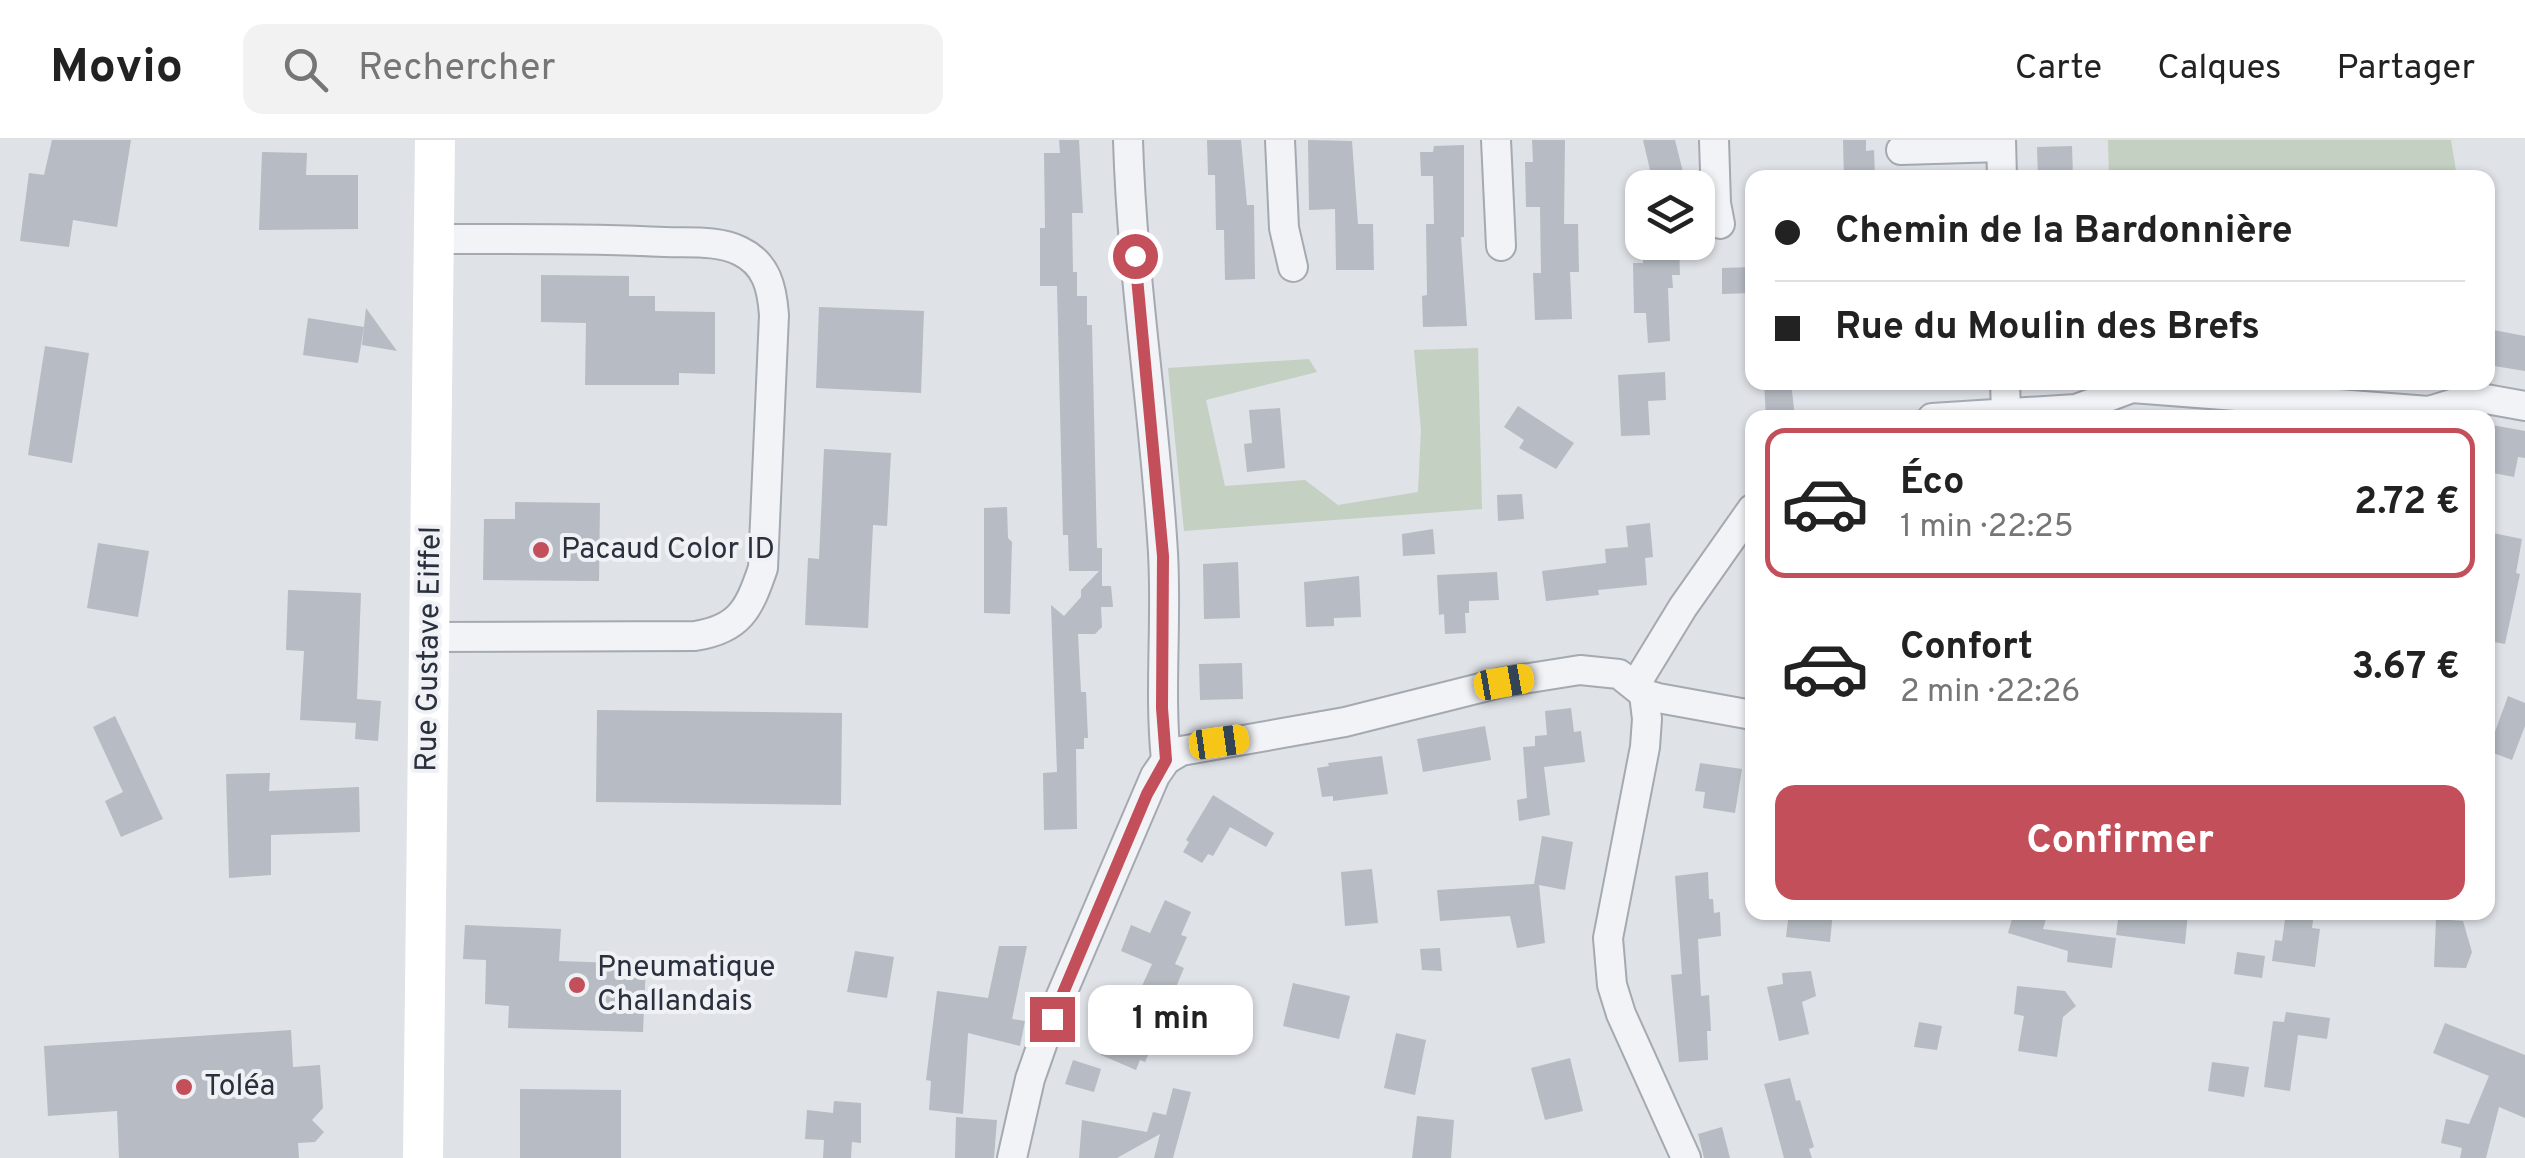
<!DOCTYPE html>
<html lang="fr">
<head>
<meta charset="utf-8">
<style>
  :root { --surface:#fff; --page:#f2f2f2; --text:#222; --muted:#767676; --line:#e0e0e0; --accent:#c24f5a }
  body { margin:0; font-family:Overpass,sans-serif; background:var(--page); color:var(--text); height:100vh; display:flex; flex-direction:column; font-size:38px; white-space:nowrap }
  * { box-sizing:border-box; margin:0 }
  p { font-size:32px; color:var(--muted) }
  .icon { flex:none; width:55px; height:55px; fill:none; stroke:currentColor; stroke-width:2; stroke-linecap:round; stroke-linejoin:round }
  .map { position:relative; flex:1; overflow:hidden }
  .sheet { position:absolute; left:1745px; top:270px; width:750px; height:510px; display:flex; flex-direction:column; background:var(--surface); border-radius:20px; box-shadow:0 2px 8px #0004 }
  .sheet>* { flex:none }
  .banner { position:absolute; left:1745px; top:30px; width:750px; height:220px; border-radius:20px; box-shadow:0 2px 8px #0004; display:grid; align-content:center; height:220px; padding:0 30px; background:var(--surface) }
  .controls { position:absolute; left:1625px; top:30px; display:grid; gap:20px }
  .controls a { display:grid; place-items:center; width:90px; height:90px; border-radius:20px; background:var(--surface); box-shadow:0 2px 8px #0004; font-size:50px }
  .end { position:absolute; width:45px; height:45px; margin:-22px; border:12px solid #c24f5a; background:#fff; box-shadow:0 0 0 5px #fff }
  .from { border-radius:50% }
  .bubble { position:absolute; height:70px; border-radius:20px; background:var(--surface); box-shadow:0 2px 8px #0004; font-size:32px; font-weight:700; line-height:70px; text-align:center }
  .car { position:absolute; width:30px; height:60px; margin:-30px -15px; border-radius:12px; box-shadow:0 0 8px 2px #0007; background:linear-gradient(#f5c518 24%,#345 0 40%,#f5c518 0 76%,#345 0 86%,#f5c518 0) }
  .banner b { display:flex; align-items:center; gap:35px; height:95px; font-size:38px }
  .banner b+b { border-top:2px solid var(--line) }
  .banner i { width:25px; height:25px; background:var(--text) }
  ul { padding:18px 0 0; list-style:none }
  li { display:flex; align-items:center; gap:30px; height:150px; margin:0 20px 15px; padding:0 10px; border:5px solid transparent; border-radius:20px }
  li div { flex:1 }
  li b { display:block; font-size:38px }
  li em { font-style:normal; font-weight:700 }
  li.active { border-color:var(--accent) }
  li>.icon { width:90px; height:90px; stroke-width:1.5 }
  .primary-button { display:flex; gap:20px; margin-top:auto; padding:20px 30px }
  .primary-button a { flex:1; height:115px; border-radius:20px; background:var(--accent); color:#fff; font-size:40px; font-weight:700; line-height:115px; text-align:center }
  header { display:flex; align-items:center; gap:60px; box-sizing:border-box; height:140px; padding:0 50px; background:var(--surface); border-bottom:2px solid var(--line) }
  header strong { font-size:48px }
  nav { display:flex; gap:55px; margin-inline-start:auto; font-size:35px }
  .search { width:700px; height:90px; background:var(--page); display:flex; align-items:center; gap:25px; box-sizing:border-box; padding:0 35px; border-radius:20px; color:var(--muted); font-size:38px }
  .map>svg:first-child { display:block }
</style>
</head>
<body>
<header>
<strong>Movio</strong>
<div class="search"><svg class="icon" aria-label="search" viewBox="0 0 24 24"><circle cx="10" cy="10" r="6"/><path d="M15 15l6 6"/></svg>Rechercher</div>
<nav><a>Carte</a><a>Calques</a><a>Partager</a></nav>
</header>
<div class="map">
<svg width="2525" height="1018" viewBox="0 0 2525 1018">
  <rect width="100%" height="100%" fill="#dfe2e7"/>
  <g fill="#c4d0c1">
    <path d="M2108 0H2451L2457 37H2109Z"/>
    <path d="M1478 208 1482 369 1184 391 1168 228 1309 219 1317 232 1206 260 1225 346 1305 340 1338 365 1418 352 1421 290 1414 210Z"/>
  </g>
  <g fill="#b7bbc3">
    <path d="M52 0H131L117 87 73 80 69 107 20 101 29 33 44 35Z"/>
    <path d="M1059 0H1079L1083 73H1072L1073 132H1077V156H1087V185H1092L1097 408H1102V446H1111L1113 467H1101L1102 487 1095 494H1078L1081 552H1086L1088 598H1084V609H1076L1077 689 1044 690 1043 633 1057 632 1051 465 1064 476 1081 457V450L1099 431H1069L1068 395H1063L1057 146H1040V88H1045L1044 13H1060Z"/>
    <path d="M1207 0H1241L1247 65H1254L1255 139 1225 140 1224 90H1216L1215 35H1208Z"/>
    <path d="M1308 0 1352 1 1358 84H1373L1374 130H1336L1335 69 1309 70Z"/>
    <path d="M1532 0H1565L1564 84H1578L1579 132H1570L1572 179 1535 180 1533 133H1541L1540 67H1526L1525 22H1533Z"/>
    <path d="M1643 0H1675L1685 40 1654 47Z"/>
    <path d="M1843 0H1866V11L1874 10 1875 38H1844Z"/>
    <path d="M1464 5V97H1461L1467 186 1423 187 1422 156 1427 155 1426 84H1434L1433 36H1421L1420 12H1433L1434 6Z"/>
    <path d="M2072 6 2073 38H2038L2037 7Z"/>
    <path d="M262 12 307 13 306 35H358V89L259 90Z"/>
    <path d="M1643 102H1679L1680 135H1672L1673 148H1668L1670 201 1648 203 1646 173H1634L1633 123H1643Z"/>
    <path d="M1752 127V153L1722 154V128Z"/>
    <path d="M541 135 629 136V156H655V171L715 172V234L679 233V245H585L586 183 541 182Z"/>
    <path d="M819 167 924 171 921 253 816 248Z"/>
    <path d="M366 168 397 211 362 205Z"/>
    <path d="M308 178 364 187 358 223 303 215Z"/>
    <path d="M2488 189 2525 196V231L2488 225Z"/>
    <path d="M45 206 89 213 72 323 28 315Z"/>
    <path d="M1665 232 1666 260 1648 261 1650 295 1621 296 1618 235Z"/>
    <path d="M1764 242H1791L1795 278H1766Z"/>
    <path d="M1518 266 1574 303 1556 329 1519 308 1524 300 1504 287Z"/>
    <path d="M1280 268 1285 328 1247 332 1244 304 1252 303 1249 270Z"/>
    <path d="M2492 285 2525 291V318L2518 317 2514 337 2488 332Z"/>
    <path d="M824 309 891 313 887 386 873 385 868 488 805 485 808 418 819 419Z"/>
    <path d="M1522 354 1524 379 1498 381 1497 355Z"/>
    <path d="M515 362 600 363 599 441 483 440 484 379H515Z"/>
    <path d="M1007 367 1008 398 1012 402 1010 474 984 473V368Z"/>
    <path d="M1650 383 1653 417 1645 418 1647 445 1598 450 1599 455 1546 461 1542 431 1606 423 1605 409 1628 407 1626 386Z"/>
    <path d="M1433 389 1435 414 1403 416 1402 394Z"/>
    <path d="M2488 392 2522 399 2516 433 2520 434 2505 504 2488 501Z"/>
    <path d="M98 403 149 411 138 477 87 468Z"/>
    <path d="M1238 422 1240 478 1204 479 1203 424Z"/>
    <path d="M1497 432 1499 460 1469 461V473H1465L1466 493 1445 494 1444 474 1439 475 1437 435Z"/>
    <path d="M1359 436 1361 477 1334 478V486L1306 487 1304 442Z"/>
    <path d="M288 450 361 453 357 559 381 561 378 601 355 599 356 583 300 580 304 511 286 510Z"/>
    <path d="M1242 523 1243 559 1200 560 1199 524Z"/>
    <path d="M2508 556 2525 563V586L2512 620 2488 611Z"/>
    <path d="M1571 568 1574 592 1581 591 1585 622 1544 627 1550 675 1519 681 1517 660 1527 658 1523 607 1535 606V596L1547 595 1545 571Z"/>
    <path d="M597 570 842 573 841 665 596 662Z"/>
    <path d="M115 576 163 679 121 697 105 661 123 652 93 587Z"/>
    <path d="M1485 586 1491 620 1423 632 1417 599Z"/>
    <path d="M1382 616 1388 654 1333 661V656L1322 657 1317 628 1329 626 1328 623Z"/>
    <path d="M1700 623 1742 629 1735 673 1703 668 1705 652 1695 651Z"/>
    <path d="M270 633 269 651 359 647 360 692 271 695V735L229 738 226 634Z"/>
    <path d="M1213 655 1274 693 1266 707 1230 687 1213 716 1208 714 1202 723 1183 712 1189 702 1186 700Z"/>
    <path d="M1542 696 1573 702 1565 750 1539 745 1545 803 1517 808 1510 776 1440 781 1437 750 1534 744Z"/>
    <path d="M1372 729 1378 783 1345 786 1341 732Z"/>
    <path d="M1708 732 1709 759H1713L1714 773 1720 772 1721 796 1698 799 1701 856 1709 855 1711 891H1707L1708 920 1679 922 1671 835 1682 834 1675 736Z"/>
    <path d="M1165 760 1191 772 1181 795 1187 797 1175 824 1184 828 1168 866 1172 868 1161 891 1168 894 1160 912 1151 908 1145 922 1140 920 1136 930 1101 915 1108 899 1120 894 1152 824 1121 811 1131 785 1150 793Z"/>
    <path d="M1789 772H1833L1830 802 1786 797Z"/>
    <path d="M2014 772H2048L2043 789 2116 798 2112 828 2067 822 2068 811 2008 793Z"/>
    <path d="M2119 772H2188L2185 804 2116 795Z"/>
    <path d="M2286 772H2314L2312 788 2320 789 2315 827 2272 821 2275 800 2282 801Z"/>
    <path d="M2436 779 2463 781 2472 812 2466 828 2434 827Z"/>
    <path d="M465 785 561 789 559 821 646 824 643 892 508 888 509 866 485 864 486 820 463 819Z"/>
    <path d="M999 806H1027L1012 879 1025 881 1020 906 968 893 963 974 929 970 931 941 926 940 937 851 988 858Z"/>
    <path d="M1440 808 1442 831 1422 830 1420 809Z"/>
    <path d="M855 811 894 817 887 858 847 852Z"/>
    <path d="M2237 812 2265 816 2262 838 2234 834Z"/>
    <path d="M1811 831 1816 856 1802 862 1809 894 1779 901 1767 847 1783 844 1782 833Z"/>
    <path d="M1293 843 1350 856 1339 899 1283 886Z"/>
    <path d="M2017 846 2065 851 2076 866 2063 877 2057 917 2018 911 2024 876 2014 874Z"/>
    <path d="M2286 872 2330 878 2327 899 2298 895 2290 951 2264 947 2273 881 2284 882Z"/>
    <path d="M1919 882 1942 886 1937 910 1914 907Z"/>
    <path d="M2445 883 2525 915V978L2499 967 2486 1018H2460L2462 1008 2441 1003 2446 979 2469 984 2489 936 2433 913Z"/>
    <path d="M291 890 293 927 320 925 323 968 312 980 324 992 315 1002 298 1003 299 1018H119L117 971 48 976 44 906Z"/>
    <path d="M1396 893 1426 900 1415 955 1384 948Z"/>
    <path d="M1570 918 1583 971 1545 980 1531 928Z"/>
    <path d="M1073 920 1101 929 1094 952 1065 944Z"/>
    <path d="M2212 922 2249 927 2244 957 2208 951Z"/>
    <path d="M1790 938 1796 961 1800 960 1814 1007 1809 1009 1812 1018H1784L1764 944Z"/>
    <path d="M1173 948 1191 952 1173 1018H1154L1160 994 1117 1018H1079L1082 980 1147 992 1153 972 1166 975Z"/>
    <path d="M520 949 621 950V1018H520Z"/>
    <path d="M834 961 861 963V1003L852 1002 851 1018H823L824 1000 805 999 807 970 833 973Z"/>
    <path d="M1417 976 1454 980 1451 1018H1412Z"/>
    <path d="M956 977 997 980 994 1018H955Z"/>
    <path d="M1722 987 1730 1018H1704L1698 994Z"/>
  </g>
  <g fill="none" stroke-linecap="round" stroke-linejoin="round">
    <defs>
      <g id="street">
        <path d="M1128 0C1132 138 1155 275 1163 413 1167 482 1159 552 1166 620"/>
        <path d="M1280 0 1284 88 1293 127"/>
        <path d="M1496 0 1501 106"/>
        <path d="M1714 0 1716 63 1720 84"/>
        <path d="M2001 0 2002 38"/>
        <path d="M1901 10 2001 7"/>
        <path d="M2005 242 2006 272"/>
        <path d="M1932 278 2076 269 2132 248 2429 271 2475 257 2525 266"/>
        <path d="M430 497 695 496C740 489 749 469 763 428L774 175C772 148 767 124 740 111 718 100 689 103 665 102 588 98 511 99 435 99"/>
        <path d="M1636 544 1683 467 1752 369"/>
        <path d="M1644 554 1647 579 1645 607 1608 798 1612 845 1621 874 1686 1018"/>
        <path d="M1012 1018 1030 939 1051 879 1155 636 1166 620 1181 611 1345 582 1504 542 1580 530 1619 534 1644 554 1658 558 1752 575"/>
      </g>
    </defs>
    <use href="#street" stroke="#a5a9b1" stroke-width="32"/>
    <use href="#street" stroke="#f2f3f6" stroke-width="28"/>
    <path stroke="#fff" stroke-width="40" d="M423 1018 435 0"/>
  </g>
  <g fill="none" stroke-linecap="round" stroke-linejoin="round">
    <path stroke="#c24f5a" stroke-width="12" d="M1052 879 1147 654 1166 620 1162 568 1163 416 1135 116"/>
  </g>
  <g fill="#c24f5a" stroke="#eff1f5" stroke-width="4">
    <circle cx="541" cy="410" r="10"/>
    <circle cx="577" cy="845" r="10"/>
    <circle cx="184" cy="947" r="10"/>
  </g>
  <g text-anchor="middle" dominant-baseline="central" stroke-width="8" stroke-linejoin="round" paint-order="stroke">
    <g font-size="30" fill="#2a303d" stroke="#eff1f5" text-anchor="start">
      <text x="561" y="410">Pacaud Color ID</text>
      <text x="597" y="828">Pneumatique<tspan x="597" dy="34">Challandais</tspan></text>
      <text x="204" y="947">Toléa</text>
    </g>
    <g font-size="30" fill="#2a303d" stroke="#eff1f5">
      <text transform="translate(430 509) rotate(-89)">Rue Gustave Eiffel</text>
    </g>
  </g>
</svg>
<div class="controls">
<a><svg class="icon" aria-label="layers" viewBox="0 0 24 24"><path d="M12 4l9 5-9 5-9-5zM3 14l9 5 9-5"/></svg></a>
</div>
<i class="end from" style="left:1135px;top:116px"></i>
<i class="end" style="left:1052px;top:879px"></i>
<div class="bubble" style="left:1088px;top:845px;width:165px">1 min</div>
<i class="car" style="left:1504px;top:542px;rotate:80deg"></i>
<i class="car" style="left:1219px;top:602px;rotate:82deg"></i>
<div class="banner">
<b><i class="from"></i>Chemin de la Bardonnière</b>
<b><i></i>Rue du Moulin des Brefs</b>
</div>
<section class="sheet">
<ul>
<li class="active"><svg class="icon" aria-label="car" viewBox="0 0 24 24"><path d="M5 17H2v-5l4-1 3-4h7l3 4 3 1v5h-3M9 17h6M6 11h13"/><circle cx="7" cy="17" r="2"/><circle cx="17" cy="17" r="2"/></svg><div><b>Éco</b><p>1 min · 22:25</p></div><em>2.72 €</em></li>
<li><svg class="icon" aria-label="car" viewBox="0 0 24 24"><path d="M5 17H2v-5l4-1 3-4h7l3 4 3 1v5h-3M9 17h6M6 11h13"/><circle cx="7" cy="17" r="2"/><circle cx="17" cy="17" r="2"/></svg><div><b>Confort</b><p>2 min · 22:26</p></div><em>3.67 €</em></li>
</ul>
<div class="primary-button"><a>Confirmer</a></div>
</section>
</div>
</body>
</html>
